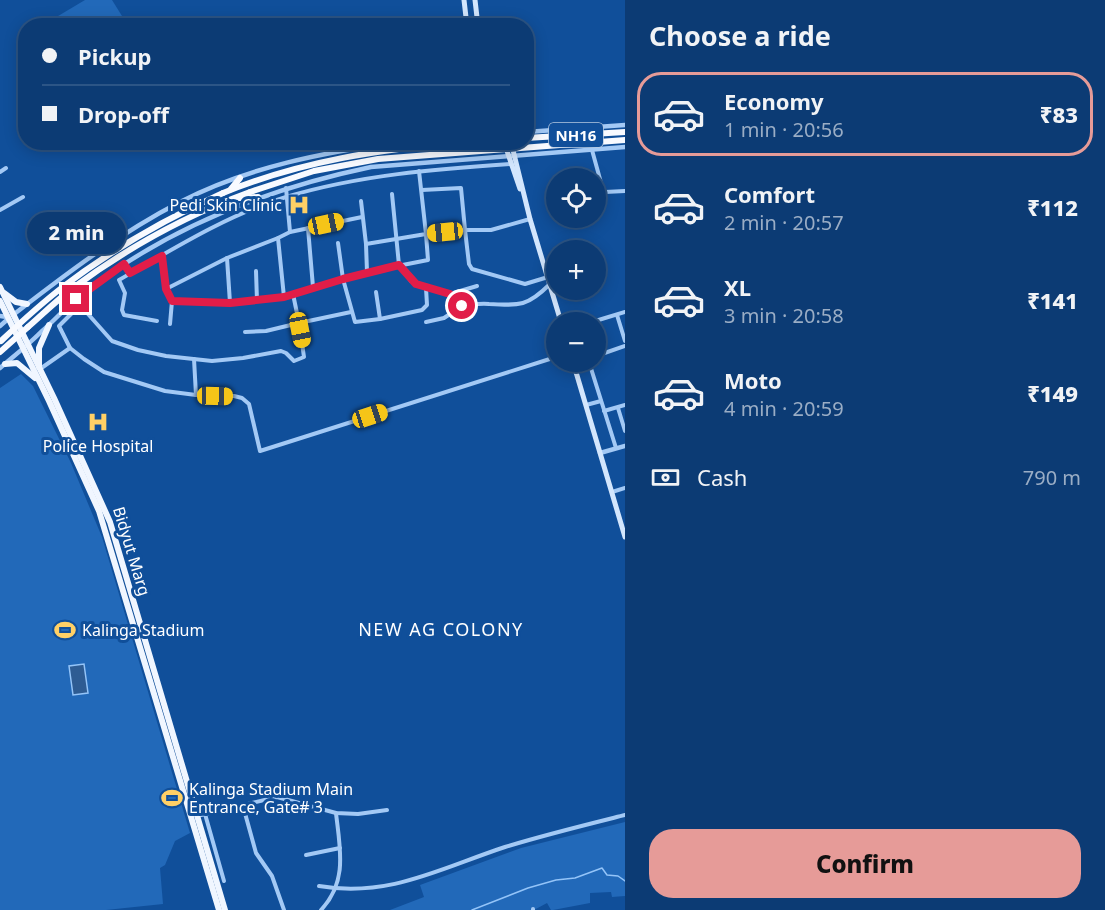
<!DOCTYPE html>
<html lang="en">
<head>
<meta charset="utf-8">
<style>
  :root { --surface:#0c3b74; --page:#154279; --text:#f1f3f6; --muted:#9aadc5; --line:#2c5586; --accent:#e69b98 }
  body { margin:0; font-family:"Noto Sans",sans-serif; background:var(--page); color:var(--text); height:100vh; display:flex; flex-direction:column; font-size:22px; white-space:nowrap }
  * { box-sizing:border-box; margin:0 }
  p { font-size:20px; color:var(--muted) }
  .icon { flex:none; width:33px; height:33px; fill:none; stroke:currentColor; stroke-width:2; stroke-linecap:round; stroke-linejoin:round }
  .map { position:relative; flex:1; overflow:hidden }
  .drawer { display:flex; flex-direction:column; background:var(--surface); width:480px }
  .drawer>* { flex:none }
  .guide { position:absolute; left:18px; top:18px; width:516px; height:132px; border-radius:24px; box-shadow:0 3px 15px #0003,0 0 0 2px var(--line); display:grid; align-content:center; height:132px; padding:0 24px; background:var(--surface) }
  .fabs { position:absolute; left:546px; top:168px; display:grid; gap:12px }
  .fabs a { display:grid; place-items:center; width:60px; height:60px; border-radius:50%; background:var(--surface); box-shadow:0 3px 15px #0003,0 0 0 2px var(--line); font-size:30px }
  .end { position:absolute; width:27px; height:27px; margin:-14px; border:8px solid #e11d48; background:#fff; box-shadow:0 0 0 3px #fff }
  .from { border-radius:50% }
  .bubble { position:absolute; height:42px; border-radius:21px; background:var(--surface); box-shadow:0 3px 15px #0003,0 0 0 2px var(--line); font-size:20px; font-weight:800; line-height:42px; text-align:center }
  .car { position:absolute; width:18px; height:36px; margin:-18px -9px; border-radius:8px; box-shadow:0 0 4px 2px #0007; background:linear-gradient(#f5c518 24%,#345 0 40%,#f5c518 0 76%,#345 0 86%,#f5c518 0) }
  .guide b { display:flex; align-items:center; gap:21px; height:57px; font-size:22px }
  .guide b+b { border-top:2px solid var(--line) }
  .guide i { width:15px; height:15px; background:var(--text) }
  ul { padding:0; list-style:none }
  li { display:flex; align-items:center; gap:18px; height:84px; margin:0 12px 9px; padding:0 12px; border:3px solid transparent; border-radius:24px }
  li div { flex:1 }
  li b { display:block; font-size:22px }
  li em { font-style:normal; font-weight:800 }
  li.active { border-color:var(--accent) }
  li>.icon { width:54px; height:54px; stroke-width:1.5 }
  h2 { padding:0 24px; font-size:27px; line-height:72px }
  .pay { display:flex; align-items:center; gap:15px; height:66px; padding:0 24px; font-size:22px }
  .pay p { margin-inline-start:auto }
  .action { display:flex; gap:12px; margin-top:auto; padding:12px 24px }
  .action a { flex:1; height:69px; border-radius:24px; background:var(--accent); color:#111; font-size:24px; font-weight:800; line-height:69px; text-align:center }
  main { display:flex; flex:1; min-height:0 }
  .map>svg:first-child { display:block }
</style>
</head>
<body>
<main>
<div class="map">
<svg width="625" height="910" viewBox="0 0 625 910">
  <rect width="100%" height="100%" fill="#104f9a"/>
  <g fill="#2269b9">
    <path d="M85 0H112L127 24 43 25Z"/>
    <path d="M21 374 33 386 71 463 102 537 190 833 175 841 165 865 160 868 163 904 106 910H0V388Z"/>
    <path d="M625 822V896L612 897 611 892 590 893V903L553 910H551L547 903 534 910H390L424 897 420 885 521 848Z"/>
  </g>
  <path fill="#2e5c93" stroke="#94c4f8" stroke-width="1.5" d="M84 664 88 693 73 695 69 666Z"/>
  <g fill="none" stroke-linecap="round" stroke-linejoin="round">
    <path stroke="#94c4f8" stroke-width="1.5" d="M472 910 528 888 556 880 575 878 602 868 607 875 618 876 625 881"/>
    <g stroke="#a3c9f5" stroke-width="4">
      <path d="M592 150 603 190 605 192 625 191"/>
      <path d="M0 172 6 168"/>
      <path d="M392 194 399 265 411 281 426 288 450 294 477 286"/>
      <path d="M361 201 366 244 426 234 419 171"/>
      <path d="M0 210 23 197"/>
      <path d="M530 219 491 230H465L469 264 472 269 525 284 548 277"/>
      <path d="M308 228 313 287"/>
      <path d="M290 232 362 217"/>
      <path d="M338 243 343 279 355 322 380 319 422 310 427 305 426 288"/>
      <path d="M162 256 166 289 172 301 170 324"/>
      <path d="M227 258 230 303"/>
      <path d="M256 271 257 301"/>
      <path d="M367 272 428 260 426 234 465 230 461 188 422 190"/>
      <path d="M166 289 227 258 278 238"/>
      <path d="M376 292 380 319"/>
      <path d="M293 294 299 323 351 312"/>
      <path d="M450 294 460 305C470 305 480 303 489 304 520 306 528 306 550 284"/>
      <path d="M284 297 278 238 290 232 286 188"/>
      <path d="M172 301 230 303 284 297 367 272 366 244"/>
      <path d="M617 315 625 341"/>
      <path d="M157 321 124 315 122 310 125 293 119 280C173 249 227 215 286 197 359 175 436 169 511 164"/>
      <path d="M426 322 444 318 462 306"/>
      <path d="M592 322 625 312"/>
      <path d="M245 332 266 331 299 323 304 357 294 361 286 353 281 351 243 358 212 361 166 356 138 350 112 341 80 305 59 326 70 348 84 359 104 372 165 391 196 395 234 396 242 398 249 404 260 451 556 357"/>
      <path d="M596 356 625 346"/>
      <path d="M194 359 196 395"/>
      <path d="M589 362 616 448"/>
      <path d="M40 369 70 348"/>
      <path d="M586 405 601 401"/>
      <path d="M618 408 625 431"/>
      <path d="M604 411 625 405"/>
      <path d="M612 492 625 488"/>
      <path d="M243 806 256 853 272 876 284 910"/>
      <path d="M205 814 224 881"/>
      <path d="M197 816 277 797 336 813 358 814 387 810"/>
      <path d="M306 855 340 848"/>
      <path d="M319 886C389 898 441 868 505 847 544 835 585 825 625 815"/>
      <path d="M533 909V910"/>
      <path d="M321 910C348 881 340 849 336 813"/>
    </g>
    <g stroke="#a3c9f5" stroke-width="4.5">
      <path d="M526 132 625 125"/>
      <path d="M13 315C66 274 120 233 180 202 247 167 325 152 400 142"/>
      <path d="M0 316 7 317"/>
      <path d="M0 326 8 319"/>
      <path d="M0 368C14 356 28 345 41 332 55 320 67 306 81 295 166 228 266 189 371 167L625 147"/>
      <path d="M600 453 625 446"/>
    </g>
    <g stroke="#d3e6fd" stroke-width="5">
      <path d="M464 0 467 26"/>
      <path d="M475 0 478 26"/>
      <path d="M504 142 520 189"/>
      <path d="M511 142 530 219 561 322"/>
      <path d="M573 362 625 537"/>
    </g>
    <g stroke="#f0f6ff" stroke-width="6">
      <path d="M0 287 54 398 110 522 225 910"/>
      <path d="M4 293 16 302 27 304"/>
      <path d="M0 301 49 401 99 511 219 910"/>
      <path d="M5 364 17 363 35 378"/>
      <path d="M39 367V348L49 325"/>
    </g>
    <g stroke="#f8faff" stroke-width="6">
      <path d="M526 138 625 132"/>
      <path d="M231 189 240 178"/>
      <path d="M223 193C301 161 381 149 465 142"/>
      <path d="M240 198 258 197"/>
      <path d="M28 327C43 314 57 300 73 288 127 248 187 215 250 192"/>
    </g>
    <g stroke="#f8faff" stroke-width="6">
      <path d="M250 192 314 171 378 159 625 140"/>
      <path d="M1 341C21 322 42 303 64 286 113 249 167 218 223 193"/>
      <path d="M0 352 28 327"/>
    </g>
  </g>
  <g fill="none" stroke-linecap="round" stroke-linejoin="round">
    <path stroke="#e11d48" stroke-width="8" d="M76 299 124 264 130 273 162 256 166 289 172 301 230 303 284 297 343 279 399 265 416 284 450 294 458 304 462 306"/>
  </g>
  <defs>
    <symbol id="hospital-bare" viewBox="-9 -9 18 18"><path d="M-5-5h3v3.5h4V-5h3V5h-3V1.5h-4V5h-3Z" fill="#ffd066" stroke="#104f9a" stroke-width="2.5" paint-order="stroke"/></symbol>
    <symbol id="stadium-bare" viewBox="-9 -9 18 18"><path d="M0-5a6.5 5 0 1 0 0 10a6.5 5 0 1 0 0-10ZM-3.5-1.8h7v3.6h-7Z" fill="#ffd066" stroke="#104f9a" stroke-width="2.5" paint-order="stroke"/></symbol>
  </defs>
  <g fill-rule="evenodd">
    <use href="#hospital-bare" x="284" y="190" width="30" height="30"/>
    <use href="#hospital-bare" x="83" y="407" width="30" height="30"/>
    <use href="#stadium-bare" x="50" y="615" width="30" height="30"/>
    <use href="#stadium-bare" x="157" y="783" width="30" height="30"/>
  </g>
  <g text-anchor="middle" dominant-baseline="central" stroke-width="6" stroke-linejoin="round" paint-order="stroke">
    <rect fill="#104f9a" stroke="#b7cae1" stroke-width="1.5" x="549" y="123" width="54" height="24" rx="4.5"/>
    <g font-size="15" font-weight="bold" fill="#fff">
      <text x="576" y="135">NH16</text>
    </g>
    <g font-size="16" fill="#fff" stroke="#104f9a" text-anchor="start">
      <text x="282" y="205" text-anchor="end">Pedi Skin Clinic</text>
      <text x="98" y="446" text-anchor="middle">Police Hospital</text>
      <text x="82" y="630">Kalinga Stadium</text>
      <text x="189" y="789">Kalinga Stadium Main<tspan x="189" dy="18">Entrance, Gate# 3</tspan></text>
    </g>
    <g font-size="16" fill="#fff" stroke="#104f9a">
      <text transform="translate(132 551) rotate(73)">Bidyut Marg</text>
    </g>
    <g font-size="18" letter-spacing="1.5" fill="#fff" stroke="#104f9a">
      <text x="441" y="629">NEW AG COLONY</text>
    </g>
  </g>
</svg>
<div class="fabs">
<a><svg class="icon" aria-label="locate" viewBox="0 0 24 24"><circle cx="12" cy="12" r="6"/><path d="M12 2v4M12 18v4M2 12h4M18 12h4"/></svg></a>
<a>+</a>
<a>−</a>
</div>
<i class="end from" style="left:462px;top:306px"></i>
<i class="end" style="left:76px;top:299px"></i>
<div class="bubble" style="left:27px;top:212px;width:99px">2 min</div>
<i class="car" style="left:326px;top:224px;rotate:78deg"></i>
<i class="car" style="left:445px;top:232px;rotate:264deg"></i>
<i class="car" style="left:300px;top:330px;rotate:169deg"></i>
<i class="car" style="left:215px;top:396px;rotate:91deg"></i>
<i class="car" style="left:370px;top:416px;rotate:72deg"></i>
<div class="guide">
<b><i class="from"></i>Pickup</b>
<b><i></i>Drop-off</b>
</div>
</div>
<section class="drawer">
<h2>Choose a ride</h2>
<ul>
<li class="active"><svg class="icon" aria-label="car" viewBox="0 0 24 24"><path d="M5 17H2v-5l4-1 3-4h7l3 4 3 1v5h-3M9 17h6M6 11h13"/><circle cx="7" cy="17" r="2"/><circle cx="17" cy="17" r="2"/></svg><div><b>Economy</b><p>1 min · 20:56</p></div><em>₹83</em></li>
<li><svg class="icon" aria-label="car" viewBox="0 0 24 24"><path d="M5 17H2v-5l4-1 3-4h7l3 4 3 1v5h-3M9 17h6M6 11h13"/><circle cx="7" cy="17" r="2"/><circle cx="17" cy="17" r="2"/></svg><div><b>Comfort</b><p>2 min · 20:57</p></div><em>₹112</em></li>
<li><svg class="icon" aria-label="car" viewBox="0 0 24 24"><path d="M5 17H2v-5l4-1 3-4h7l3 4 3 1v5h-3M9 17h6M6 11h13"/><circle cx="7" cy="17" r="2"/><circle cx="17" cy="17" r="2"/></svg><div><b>XL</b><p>3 min · 20:58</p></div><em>₹141</em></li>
<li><svg class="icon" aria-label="car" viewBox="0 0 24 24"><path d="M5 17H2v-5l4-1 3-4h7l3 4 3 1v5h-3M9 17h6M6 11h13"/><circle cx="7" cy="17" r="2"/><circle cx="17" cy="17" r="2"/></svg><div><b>Moto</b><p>4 min · 20:59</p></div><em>₹149</em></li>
</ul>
<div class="pay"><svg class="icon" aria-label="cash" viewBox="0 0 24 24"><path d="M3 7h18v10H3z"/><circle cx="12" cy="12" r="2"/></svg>Cash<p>790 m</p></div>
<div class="action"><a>Confirm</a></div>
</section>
</main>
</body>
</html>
